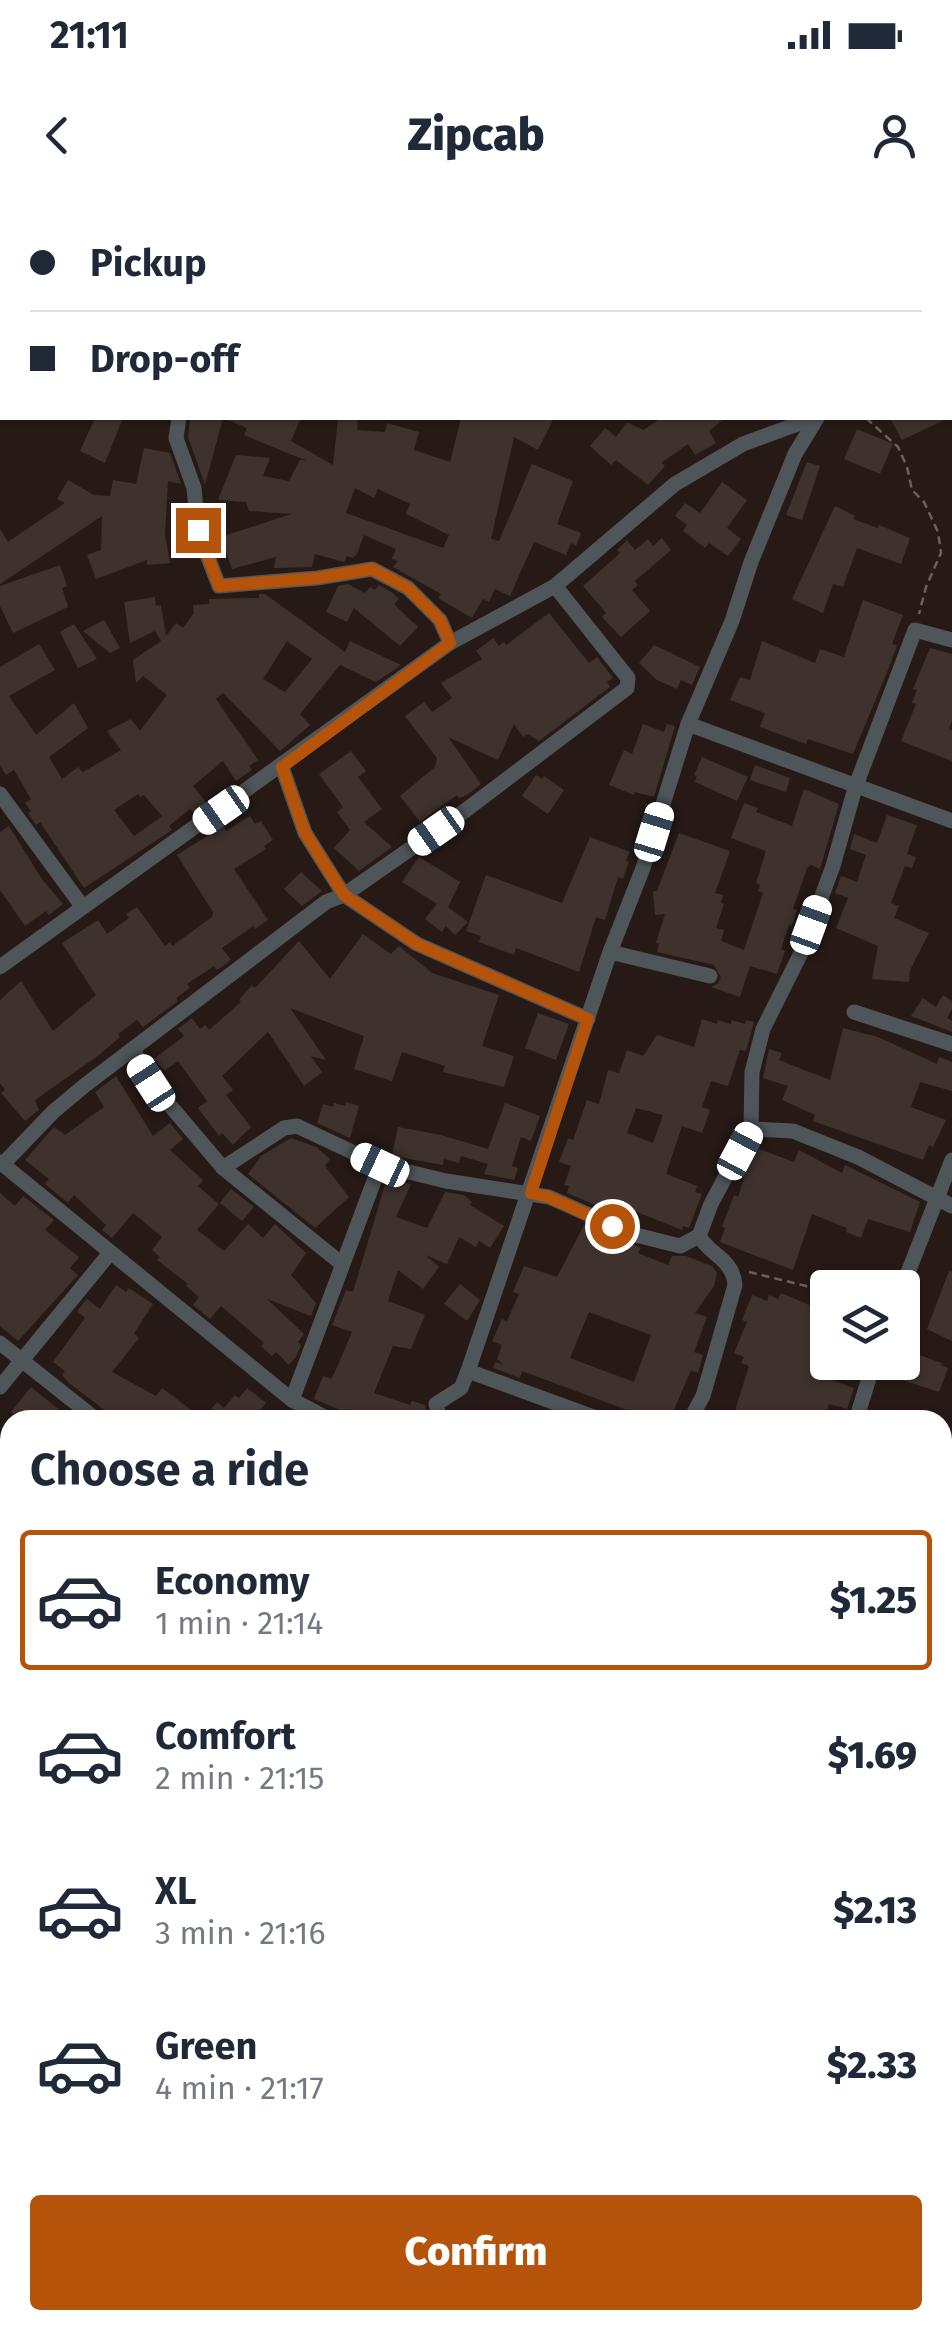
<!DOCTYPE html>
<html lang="en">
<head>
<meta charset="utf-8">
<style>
  :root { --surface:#fff; --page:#f2f2f3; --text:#1f2937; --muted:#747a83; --line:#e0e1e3; --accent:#b45309 }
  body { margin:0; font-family:"Fira Sans",sans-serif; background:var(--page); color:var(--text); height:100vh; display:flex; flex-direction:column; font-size:38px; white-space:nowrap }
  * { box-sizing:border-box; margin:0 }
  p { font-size:32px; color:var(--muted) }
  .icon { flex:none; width:55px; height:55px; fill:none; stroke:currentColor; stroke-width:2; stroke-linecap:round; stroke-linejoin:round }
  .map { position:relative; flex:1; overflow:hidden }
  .panel { position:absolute; left:0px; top:1210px; width:952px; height:920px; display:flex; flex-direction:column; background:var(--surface); border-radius:30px 30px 0 0; box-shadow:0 2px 8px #0004 }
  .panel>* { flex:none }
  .hud { position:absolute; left:0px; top:0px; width:952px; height:220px; box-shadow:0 2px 8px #0004; display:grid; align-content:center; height:220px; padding:0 30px; background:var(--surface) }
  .buttons { position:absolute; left:810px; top:1070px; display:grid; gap:20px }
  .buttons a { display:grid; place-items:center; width:110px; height:110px; border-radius:10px; background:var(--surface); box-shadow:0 2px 8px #0004; font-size:50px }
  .end { position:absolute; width:45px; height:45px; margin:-22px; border:12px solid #b45309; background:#fff; box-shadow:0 0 0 5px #fff }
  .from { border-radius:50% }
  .car { position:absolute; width:30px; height:60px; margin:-30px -15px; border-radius:12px; box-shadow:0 0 8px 2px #0007; background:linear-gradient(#fff 24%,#345 0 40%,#fff 0 76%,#345 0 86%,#fff 0) }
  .hud b { display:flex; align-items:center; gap:35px; height:95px; font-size:38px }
  .hud b+b { border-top:2px solid var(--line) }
  .hud i { width:25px; height:25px; background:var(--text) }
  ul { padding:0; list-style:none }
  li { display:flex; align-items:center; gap:30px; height:140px; margin:0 20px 15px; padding:0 10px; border:5px solid transparent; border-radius:10px }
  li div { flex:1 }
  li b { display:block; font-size:38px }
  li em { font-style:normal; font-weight:800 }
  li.current { border-color:var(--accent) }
  li>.icon { width:90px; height:90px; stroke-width:1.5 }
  h2 { padding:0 30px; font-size:45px; line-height:120px }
  .primary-button { display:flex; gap:20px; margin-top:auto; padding:20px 30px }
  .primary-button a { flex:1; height:115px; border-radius:10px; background:var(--accent); color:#fff; font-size:40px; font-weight:800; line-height:115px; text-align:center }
  .status { display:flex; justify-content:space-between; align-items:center; height:70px; padding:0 50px; background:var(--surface); direction:ltr }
  .status svg { height:28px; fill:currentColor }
  header { display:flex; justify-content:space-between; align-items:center; height:130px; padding:0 30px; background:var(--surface); font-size:45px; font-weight:800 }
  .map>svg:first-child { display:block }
</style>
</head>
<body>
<div class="status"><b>21:11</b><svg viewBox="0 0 49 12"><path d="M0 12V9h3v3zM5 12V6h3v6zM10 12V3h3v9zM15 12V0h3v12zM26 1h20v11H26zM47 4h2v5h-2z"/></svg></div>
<header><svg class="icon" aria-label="back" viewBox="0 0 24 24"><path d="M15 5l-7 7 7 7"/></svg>Zipcab<svg class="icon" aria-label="person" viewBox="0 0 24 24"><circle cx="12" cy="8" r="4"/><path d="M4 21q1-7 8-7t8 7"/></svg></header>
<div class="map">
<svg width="952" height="2130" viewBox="0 0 952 2130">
  <rect width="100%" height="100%" fill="#271a16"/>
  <g fill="#3f322d" fill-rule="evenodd">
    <path d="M95 218H123L105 263 80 251Z"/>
    <path d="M190 218H223L205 285 188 237Z"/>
    <path d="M223 218H301L291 241 333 265 338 218H358L357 230 385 232 387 223 419 232 414 250 450 262 461 218H554L538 250 514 237 491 339 499 341 532 264 573 281 557 324 581 333 576 346 571 343 566 355 534 342 510 396 495 389 489 402 483 399 472 418 438 398 441 394 393 367 398 361 392 359 396 349 364 335 357 354 353 358 347 356 344 362 315 354 312 367 274 368 276 357 232 369 221 337 291 314 249 311 246 302 218 300 236 255 270 258 263 276 289 281 300 260 307 261 244 235 247 228ZM355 288 374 298 378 289 410 304 406 314 449 335 443 348 346 313Z"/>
    <path d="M662 218H725L709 231 716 243 695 255 688 244 661 263 665 266 648 285 616 260 611 265 590 246 605 228 616 237 627 222 643 230Z"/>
    <path d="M890 218H949L902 240Z"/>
    <path d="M857 229 893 244 880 274 844 259Z"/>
    <path d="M144 248 170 253 181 284 168 281 165 335 170 363 147 365V360L96 379 87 355 101 350 102 316 0 384V329L8 342 65 303 57 299 68 280 94 295 110 296 113 280 136 284Z"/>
    <path d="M807 262 820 266 802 320 786 315Z"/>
    <path d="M722 282 747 300 727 328 741 339 728 356 709 343 705 348 683 331 687 325 675 316 685 303 700 313Z"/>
    <path d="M835 306 855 316 853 319 878 328 879 325 910 338 901 364 857 348 843 387 833 384 823 413 792 399Z"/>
    <path d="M662 338 671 350 635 381 638 385 632 390 650 411 621 437 602 417 606 413 583 386 620 353 617 350 627 340 635 350 648 339 653 346Z"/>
    <path d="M60 365 67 386 62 388 68 407 13 433 0 406V386Z"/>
    <path d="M348 384 365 393 370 387 375 390 379 385 393 393 399 399 394 404 418 427 400 446 354 408 347 422 326 412 338 386Z"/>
    <path d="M259 394H265L345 452 350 441 401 465 376 482 340 465 300 514 310 525 280 551 223 493 216 499 258 560 249 566 252 570 236 581 223 561 193 586 206 602 194 613 190 609 169 626 172 630 84 688 40 622 36 625 28 613 31 611 25 603 31 599 14 570 6 575 0 565V467L39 444 55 470 9 496 36 535 74 503 88 528 49 557 62 579 78 567 83 572 121 550 107 531 131 519 140 531 167 495 143 476 136 483 133 460 161 441 155 431 130 443 124 402 155 397 156 406 161 405 166 436 176 423 183 428 194 413 193 405 209 404V399L259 398ZM287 441 312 459 285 492 263 479ZM138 594 140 597 144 595 162 616 134 636 114 610Z"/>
    <path d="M863 400 903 415 892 444 897 445 890 465 853 554 808 539 806 544 760 527 765 513 730 500 740 477 750 480 762 441 815 463 820 449 844 457Z"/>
    <path d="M549 413 589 463 597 457 613 478 607 482 610 487 539 541 528 534 523 537 514 524 498 560 448 537 481 584 467 595 459 598 457 595 420 622 400 596 435 567 437 558 405 516 424 502 432 512 452 498 441 483 482 459 476 451 493 438 499 446 504 442 506 445Z"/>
    <path d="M104 420 120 448 110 453 83 431Z"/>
    <path d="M74 424 97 459 78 468 60 432Z"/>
    <path d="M654 445 700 467 692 485 681 480 677 489 657 480 639 463Z"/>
    <path d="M930 448 952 454V520L949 529 952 531V561L901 541 916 504 912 503 917 490 913 489Z"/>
    <path d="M643 524 664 532 667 524 675 526 654 597 635 592 634 595 609 585 624 550 632 554Z"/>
    <path d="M351 551 366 571 358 577 382 609 364 622 392 647 359 671 334 648 350 630 337 612 343 607 319 574Z"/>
    <path d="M702 557 748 577 737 601 695 582 697 576 694 575Z"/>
    <path d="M755 565 790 578 786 592 750 580Z"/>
    <path d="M536 575 542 579 544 576 564 590 548 614 522 596Z"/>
    <path d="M804 589 839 604 820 669 811 665 807 668 793 709 797 710 792 726 789 725 781 749 785 751 777 774 750 766 740 797 711 787 717 784 721 778 714 765 657 752 659 744 656 743 665 714 655 715 653 691H657L679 633 730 651 715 693 723 695 721 703 724 704 716 728 724 730 721 741 744 750 763 693 758 691 760 685 756 683 766 651 731 638 744 603 758 608 756 612 792 626Z"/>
    <path d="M887 615 917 625 907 654 916 657 912 668 905 666 891 703 899 706 894 718 929 733 910 770 909 782 872 779 878 746 836 728 848 698 835 693 841 676 857 682 866 655 850 649 854 634 877 643Z"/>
    <path d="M250 616 255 624 261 621 273 640 264 646 266 649 234 669 268 720 255 729 253 726 222 748 231 760 217 770 214 766 187 784 190 788 176 798 178 801 143 827 137 820 118 834 120 837 99 855 35 900 39 910 25 921 1 893 5 890 0 883V800L21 781 53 831 96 795 62 743 98 720 107 734 129 718 126 714 137 707 165 746 170 742 172 746 212 717 213 712 177 655 223 626 226 631Z"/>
    <path d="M9 626 41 678 63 704 49 715 46 711 25 726 0 690V632Z"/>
    <path d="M590 637 630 652 626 661 629 662 623 679 618 677 605 720 596 717 579 772 516 748 514 755 479 742 481 736 466 731 486 675 562 703Z"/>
    <path d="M419 657 460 682 448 707 468 722 455 735 446 726 442 732 425 719 437 704 402 682Z"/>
    <path d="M301 672 322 691 302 706 284 689Z"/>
    <path d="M363 734 391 754 399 746 432 773 499 795 482 846 514 856 504 887 443 872 445 866 402 852 392 881 354 869 364 836 290 808 326 860 311 856 322 872 304 886 268 832 222 876 233 890 226 895 251 927 233 945 222 933 219 936 198 908 207 901 178 861 164 871 154 859 184 836 178 829 192 818 200 829 205 825 209 830 241 802 239 800 252 785 255 788 299 741 330 779Z"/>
    <path d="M943 795 952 801V809L947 818 952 821V832L911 816 923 798 936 807Z"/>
    <path d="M538 813 569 824 556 860 525 848Z"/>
    <path d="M702 819 717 824 718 820 731 824 732 820 745 824 746 820 754 822 746 851 740 850 728 886 711 881 702 907 710 910 702 933 682 926 666 974 697 986 695 992 702 994 689 1028 683 1026 682 1030 617 1004 614 1013 567 993 569 986 564 985 571 966 559 962 568 938 573 940 587 900 599 904 608 870 619 873 627 850 643 856 657 835 694 847ZM636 908 663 915 653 943 627 933Z"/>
    <path d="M843 828 878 837 937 864 939 857 952 862V891L920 882 911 907 946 920 933 947 929 945 923 960 813 921 815 915 782 900 788 886 763 878 769 849 782 853 779 860 830 880Z"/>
    <path d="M116 876 153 936 170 923 183 939 170 950 203 980 198 986 219 1004 197 1030 224 1051 248 1024 263 1038 275 1024 306 1053 291 1075 316 1103 311 1116 267 1099 304 1134 298 1142 301 1145 296 1157 289 1165 276 1152 272 1156 261 1146 264 1143 221 1106 210 1119 193 1105 199 1097 186 1086 188 1084 157 1060 160 1057 152 1050 162 1037 133 1013 112 1038 102 1030 106 1025 74 995 68 1003 45 984 49 979 25 960 54 927 65 935 104 907 95 892Z"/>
    <path d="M346 902 359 906 350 938 317 923 323 904 333 907 334 903 345 906Z"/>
    <path d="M505 903 540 916 531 941 521 937 512 966 518 968 514 980 484 974 488 964 461 956 459 963 444 959 443 965 392 956 398 927 441 935 488 949Z"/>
    <path d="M291 938 316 947 330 959 325 966 349 997 315 1028 248 974 261 956Z"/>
    <path d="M754 947 794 962 799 950 842 973 845 965 920 1002 910 1032 868 1019 861 1038 846 1032 847 1028 812 1014 793 1070 720 1042 725 1028 722 1027 734 995 738 997 746 971 743 970 744 966Z"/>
    <path d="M387 978 411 984 396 1017 427 1028 445 992 464 995 472 1002 470 1005 504 1026 490 1048 479 1041 476 1047 459 1037 447 1064 425 1055 439 1067 423 1089 398 1070 388 1101 425 1115 411 1149 393 1146 374 1193 410 1205 412 1201 425 1205 428 1220H389L362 1211 360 1215 346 1209 345 1212 314 1199 323 1176 331 1179 335 1172 352 1132 332 1125 346 1090 353 1092Z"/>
    <path d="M231 989 254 1007 242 1021 220 1003Z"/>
    <path d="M0 993 15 1006 23 996 54 1020 45 1030 79 1057 70 1068 78 1075 18 1141 0 1126Z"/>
    <path d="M584 1025 641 1048 638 1053 668 1065 672 1056H686L712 1066 717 1073 714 1086 695 1113 707 1117 694 1152 703 1155 698 1173 691 1170 671 1217 667 1215 665 1220 646 1217 522 1171 520 1178 493 1168 496 1162 504 1165 497 1159 502 1145 492 1141 502 1119 507 1121 519 1094 513 1092 524 1066 557 1077ZM589 1112 651 1135 634 1182 570 1158Z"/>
    <path d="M949 1071 952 1072V1141L927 1129Z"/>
    <path d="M460 1084 480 1100 467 1121 444 1104Z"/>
    <path d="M116 1085 126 1092 129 1088 153 1104 134 1133 139 1138 112 1172 156 1196 162 1188 203 1219 217 1202 224 1208 235 1195 239 1198 247 1188 266 1203 252 1220H118L70 1184 62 1175 65 1171 53 1162 85 1118 77 1111 87 1099 100 1109Z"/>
    <path d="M781 1093 828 1113V1140L815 1174 854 1188 847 1209 829 1204 824 1220H732L749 1166 741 1163 744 1157 734 1153 747 1122 742 1120 752 1095 767 1101 769 1095 778 1099Z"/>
    <path d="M905 1150 942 1163 941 1165 948 1168 939 1192 896 1178Z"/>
    <path d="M31 1187 72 1220H21L11 1212Z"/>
  </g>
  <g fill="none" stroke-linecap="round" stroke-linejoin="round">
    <g stroke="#6b605c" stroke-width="2.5" stroke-dasharray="8 5" stroke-linecap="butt">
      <path d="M866 218 898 247 907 267 912 290 924 302 938 332 941 353 926 387 919 414"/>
      <path d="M749 1072 806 1086 828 1096"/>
    </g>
    <g stroke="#4f5659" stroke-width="15">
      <path d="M108 2V0"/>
      <path d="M950 141 952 138"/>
      <path d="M0 158 2 157"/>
      <path d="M950 165 952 166"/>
      <path d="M179 218 176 238 194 288 198 331 219 386 317 378 372 369 408 388 440 420 450 443"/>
      <path d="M688 524 952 621"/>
      <path d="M282 567 305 633 344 695 417 744 588 819"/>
      <path d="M0 594 82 706"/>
      <path d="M610 752 710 776"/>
      <path d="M0 767 450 443 555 386 675 284 743 244 814 218"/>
      <path d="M854 812 952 844"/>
      <path d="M133 849 151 883 223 968 284 928 297 926 380 965 446 981 549 997 632 1034 680 1046 699 1036"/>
      <path d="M751 929 793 931 858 957 952 1006"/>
      <path d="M0 962 292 1200 330 1220"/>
      <path d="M3 964 53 912 84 886 326 702 344 695 466 610 627 488 628 478 555 386"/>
      <path d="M223 968 342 1064"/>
      <path d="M902 1088 952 960"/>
      <path d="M0 1143 97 1220"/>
      <path d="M468 1171 602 1220"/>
      <path d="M0 1187 110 1053"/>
      <path d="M292 1200 380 965"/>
      <path d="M440 1220 436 1204 461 1188 468 1171 610 752 643 668 688 524 732 421 751 362 795 254 817 218"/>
      <path d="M690 1220 703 1196 735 1085C733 1059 711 1056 699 1036L711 1004 751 929 752 872 763 829 800 755 833 666 855 588 915 430 952 440"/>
      <path d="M856 1220 874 1162"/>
      <path d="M942 1310 952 1313"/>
      <path d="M0 1416H10"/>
      <path d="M942 1455 952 1458"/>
      <path d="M942 1575 952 1577"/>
      <path d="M0 1758 10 1760"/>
      <path d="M942 1802 952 1780"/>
      <path d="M942 1924 952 1931"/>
      <path d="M0 2071 10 2073"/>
      <path d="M942 2084 952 2088"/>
      <path d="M302 2120 319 2130"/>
      <path d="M837 2130 846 2120"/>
    </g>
    <g stroke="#4f5659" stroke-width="18">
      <path d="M0 1588 10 1590"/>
      <path d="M942 1755 952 1758"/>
    </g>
  </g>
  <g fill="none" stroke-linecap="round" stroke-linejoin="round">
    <path stroke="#b45309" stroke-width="12" d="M198 330 219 386 317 378 372 369 408 388 440 420 450 443 282 567 305 633 344 695 417 744 588 819 531 993 549 997 612 1026"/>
  </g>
</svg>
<div class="buttons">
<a><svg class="icon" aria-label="layers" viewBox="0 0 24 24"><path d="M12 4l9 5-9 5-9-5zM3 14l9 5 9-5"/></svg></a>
</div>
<i class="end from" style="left:612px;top:1026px"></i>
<i class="end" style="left:198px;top:330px"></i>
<i class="car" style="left:221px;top:610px;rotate:235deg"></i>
<i class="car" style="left:436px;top:631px;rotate:235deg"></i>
<i class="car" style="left:654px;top:632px;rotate:17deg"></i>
<i class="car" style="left:811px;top:725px;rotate:20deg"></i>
<i class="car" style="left:151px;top:883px;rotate:327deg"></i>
<i class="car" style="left:740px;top:951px;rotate:28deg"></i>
<i class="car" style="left:380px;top:965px;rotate:295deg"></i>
<div class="hud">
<b><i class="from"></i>Pickup</b>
<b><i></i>Drop-off</b>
</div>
<section class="panel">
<h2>Choose a ride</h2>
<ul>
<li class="current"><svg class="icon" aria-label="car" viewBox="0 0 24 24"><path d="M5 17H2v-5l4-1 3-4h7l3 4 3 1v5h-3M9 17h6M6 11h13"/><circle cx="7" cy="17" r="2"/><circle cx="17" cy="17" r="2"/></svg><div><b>Economy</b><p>1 min · 21:14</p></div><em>$1.25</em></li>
<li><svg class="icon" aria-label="car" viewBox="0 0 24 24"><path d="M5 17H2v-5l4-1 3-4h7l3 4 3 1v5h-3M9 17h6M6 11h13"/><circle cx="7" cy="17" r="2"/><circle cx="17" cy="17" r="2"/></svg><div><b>Comfort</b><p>2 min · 21:15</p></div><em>$1.69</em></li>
<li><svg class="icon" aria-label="car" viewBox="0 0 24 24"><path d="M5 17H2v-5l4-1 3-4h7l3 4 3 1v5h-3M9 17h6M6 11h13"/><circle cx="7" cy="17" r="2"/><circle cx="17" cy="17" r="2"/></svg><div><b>XL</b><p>3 min · 21:16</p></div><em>$2.13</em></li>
<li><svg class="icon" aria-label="car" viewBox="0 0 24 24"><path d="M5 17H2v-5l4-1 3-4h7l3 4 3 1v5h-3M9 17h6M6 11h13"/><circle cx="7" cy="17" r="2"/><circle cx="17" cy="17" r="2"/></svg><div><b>Green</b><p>4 min · 21:17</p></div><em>$2.33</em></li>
</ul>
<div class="primary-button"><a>Confirm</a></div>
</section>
</div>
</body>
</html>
